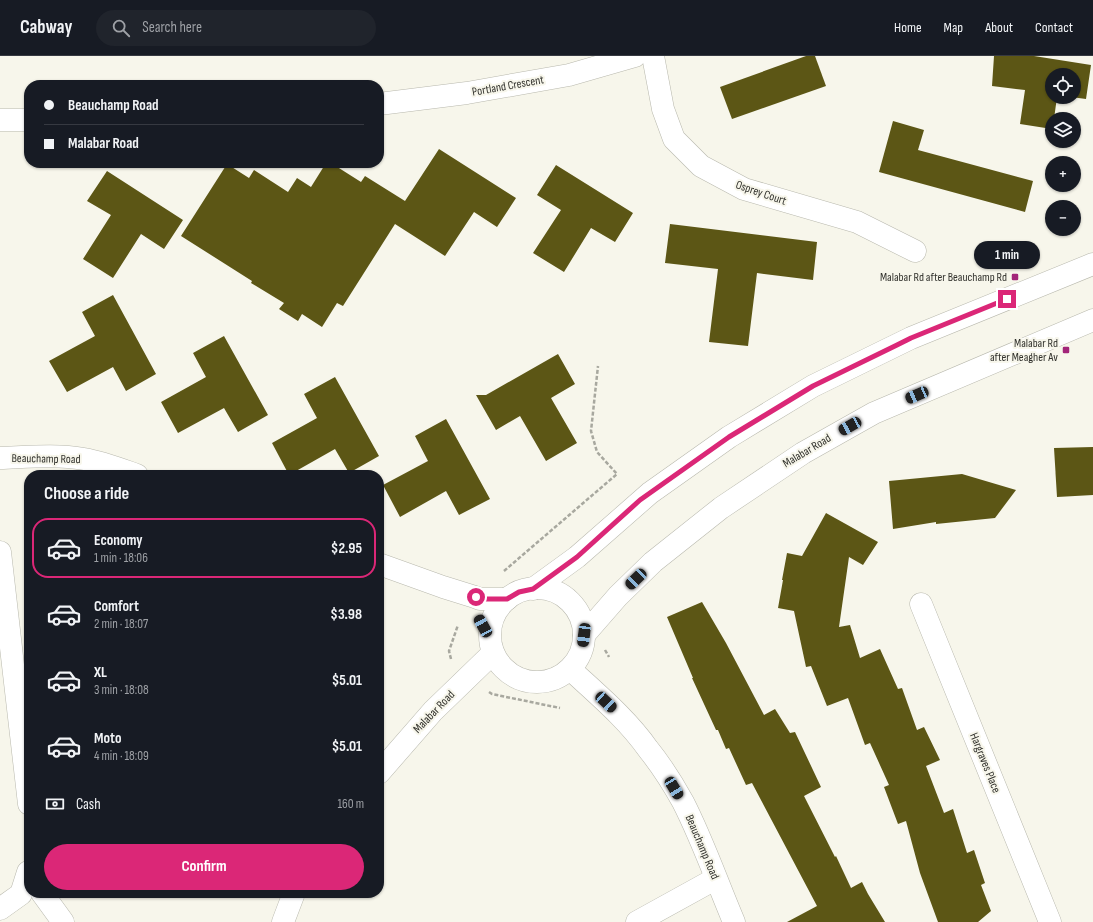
<!DOCTYPE html>
<html lang="en">
<head>
<meta charset="utf-8">
<style>
  :root { --surface:#171b24; --page:#20242c; --text:#f1f3f6; --muted:#9ea1a6; --line:#363941; --accent:#db2777 }
  body { margin:0; font-family:"Sofia Sans Condensed",sans-serif; background:var(--page); color:var(--text); height:100vh; display:flex; flex-direction:column; font-size:15px; white-space:nowrap }
  * { box-sizing:border-box; margin:0 }
  p { font-size:13px; color:var(--muted) }
  .icon { flex:none; width:22px; height:22px; fill:none; stroke:currentColor; stroke-width:2; stroke-linecap:round; stroke-linejoin:round }
  .map { position:relative; flex:1; overflow:hidden }
  .details { position:absolute; left:24px; top:414px; width:360px; height:428px; display:flex; flex-direction:column; background:var(--surface); border-radius:16px; box-shadow:0 1px 3px #0004 }
  .details>* { flex:none }
  .hud { position:absolute; left:24px; top:24px; width:360px; height:88px; border-radius:16px; box-shadow:0 1px 3px #0004; display:grid; align-content:center; height:88px; padding:0 20px; background:var(--surface) }
  .tools { position:absolute; left:1045px; top:12px; display:grid; gap:8px }
  .tools a { display:grid; place-items:center; width:36px; height:36px; border-radius:50%; background:var(--surface); box-shadow:0 1px 3px #0004; font-size:20px }
  .end { position:absolute; width:18px; height:18px; margin:-9px; border:5px solid #db2777; background:#fff; box-shadow:0 0 0 2px #fff }
  .from { border-radius:50% }
  .bubble { position:absolute; height:28px; border-radius:14px; background:var(--surface); box-shadow:0 1px 3px #0004; font-size:13px; font-weight:700; line-height:28px; text-align:center }
  .car { position:absolute; width:12px; height:24px; margin:-12px -6px; border-radius:5px; box-shadow:0 0 3px 1px #0007; background:linear-gradient(#222 24%,#8ab4d8 0 40%,#222 0 76%,#8ab4d8 0 86%,#222 0) }
  .hud b { display:flex; align-items:center; gap:14px; height:38px; font-size:15px }
  .hud b+b { border-top:1px solid var(--line) }
  .hud i { width:10px; height:10px; background:var(--text) }
  ul { padding:0; list-style:none }
  li { display:flex; align-items:center; gap:12px; height:60px; margin:0 8px 6px; padding:0 12px; border:2px solid transparent; border-radius:16px }
  li div { flex:1 }
  li b { display:block; font-size:15px }
  li em { font-style:normal; font-weight:700 }
  li.selected { border-color:var(--accent) }
  li>.icon { width:36px; height:36px; stroke-width:1.5 }
  h2 { padding:0 20px; font-size:18px; line-height:48px }
  .pay { display:flex; align-items:center; gap:10px; height:44px; padding:0 20px; font-size:15px }
  .pay p { margin-inline-start:auto }
  .button { display:flex; gap:8px; margin-top:auto; padding:8px 20px }
  .button a { flex:1; height:46px; border-radius:24px; background:var(--accent); color:#fff; font-size:16px; font-weight:700; line-height:46px; text-align:center }
  header { display:flex; align-items:center; gap:24px; box-sizing:border-box; height:56px; padding:0 20px; background:var(--surface); border-bottom:1px solid var(--line) }
  header strong { font-size:19px }
  nav { display:flex; gap:22px; margin-inline-start:auto; font-size:14px }
  .search { width:280px; height:36px; background:var(--page); display:flex; align-items:center; gap:10px; box-sizing:border-box; padding:0 14px; border-radius:22px; color:var(--muted); font-size:15px }
  .map>svg:first-child { display:block }
</style>
</head>
<body>
<header>
<strong>Cabway</strong>
<div class="search"><svg class="icon" aria-label="search" viewBox="0 0 24 24"><circle cx="10" cy="10" r="6"/><path d="M15 15l6 6"/></svg>Search here</div>
<nav><a>Home</a><a>Map</a><a>About</a><a>Contact</a></nav>
</header>
<div class="map">
<svg width="1093" height="866" viewBox="0 0 1093 866">
  <rect width="100%" height="100%" fill="#f7f6eb"/>
  <g fill="#5c5615">
    <path d="M806 0H815L826 30 732 63 720 31Z"/>
    <path d="M994 0H1034L1091 9 1086 43 1071 41H1074V19H1052V41H1057L1054 63H1052V73L1020 68 1025 34 992 30Z"/>
    <path d="M893 65 924 74 918 94 1033 125 1025 156 879 116Z"/>
    <path d="M439 93 516 142 497 171 474 156 445 200 395 168 343 250 337 247 322 271 302 258 298 265 279 253 284 247 251 227 252 225 181 180 227 108 249 122 254 114 288 136 297 122 311 131 326 107H331L361 126 365 120 405 145Z"/>
    <path d="M556 109 633 157 615 186 591 172 564 216 533 197 561 154 537 139Z"/>
    <path d="M107 115 183 164 164 193 141 178 113 222 83 203 111 159 87 145Z"/>
    <path d="M670 168 817 186 813 224 757 217 748 290 709 286 718 213 665 207Z"/>
    <path d="M113 239 156 318 126 335 113 311 67 336 49 305 95 280 82 256Z"/>
    <path d="M224 280 268 359 238 376 224 352 178 377 161 346 206 321 193 297Z"/>
    <path d="M558 298 575 328 551 342 577 387 546 405 520 360 496 374 476 339H486Z"/>
    <path d="M335 321 379 400 349 417 335 393 289 419 272 387 317 362 304 338Z"/>
    <path d="M446 363 490 443 459 459 446 435 400 461 383 429 428 405 415 380Z"/>
    <path d="M1093 391V439L1057 441 1054 392Z"/>
    <path d="M962 418 1016 434 995 462 936 468V466L893 473 889 425Z"/>
    <path d="M826 457 878 486 863 509 849 501 839 571 850 569 860 602 880 593 898 633 902 632 917 674 924 671 940 704 926 710 944 757 953 753 967 797 974 794 985 827 981 829 991 855 978 866H938L920 817 906 765 898 768 884 731 889 729 870 687 865 689 848 642 827 650 811 610 806 611 794 555 778 552 783 524H782L787 497 802 500Z"/>
    <path d="M702 546 726 587 764 659 775 653 790 677 795 676 821 731 804 740 835 801 836 800 851 832 862 826 868 838 885 866H787L817 850 752 727 746 729 729 692 726 693 718 674H716L692 622H693L667 561Z"/>
  </g>
  <g fill="none" stroke-linecap="round" stroke-linejoin="round">
    <defs>
      <g id="street">
        <path d="M653 0 663 53 674 83 701 110 744 133 857 166 915 195"/>
        <path d="M379 48 467 37 569 19 635 0"/>
        <path d="M0 64H29"/>
        <path d="M0 496 29 748"/>
        <path d="M921 548 1050 866"/>
        <path d="M379 717 433 655 493 597"/>
        <path d="M42 837 63 866"/>
        <path d="M0 853 21 838 28 816"/>
        <path d="M283 866 294 837"/>
        <path d="M637 866 715 823"/>
      </g>
      <g id="secondary">
        <path d="M0 402C28 401 56 398 84 403 102 406 120 413 137 419"/>
        <path d="M379 508 443 531 475 541 480 543H507"/>
        <circle cx="537" cy="579" r="47"/>
        <path d="M533 533 577 501 650 437 729 381 813 330 911 282 1093 208"/>
        <path d="M584 579 618 540 653 506 721 452 803 397 874 357 1093 264"/>
        <path d="M570 613C597 638 627 663 648 693 661 709 673 728 683 746 703 785 717 826 734 866"/>
      </g>
    </defs>
    <use href="#street" stroke="#b8b8ad" stroke-width="23"/>
    <use href="#secondary" stroke="#b8b8ad" stroke-width="23"/>
    <g stroke="#a8a89f" stroke-width="2.5" stroke-dasharray="4 2" stroke-linecap="butt">
      <path d="M504 515 617 418 597 396 591 375 598 310"/>
      <path d="M605 594 609 601"/>
      <path d="M451 603 449 595 458 569"/>
      <path d="M489 636 492 638 560 652"/>
    </g>
    <use href="#street" stroke="#fff" stroke-width="22"/>
    <use href="#secondary" stroke="#fff" stroke-width="22"/>
  </g>
  <g fill="none" stroke-linecap="round" stroke-linejoin="round">
    <path stroke="#db2777" stroke-width="5" d="M476 541 480 543H507L519 536 533 533 577 501 640 444 729 381 813 330 897 289 911 282 1007 243"/>
  </g>
  <g fill="#a22579" stroke="#f7f6eb" stroke-width="1.5">
    <rect x="1011" y="217" width="8" height="8" rx="2"/>
    <rect x="1062" y="290" width="8" height="8" rx="2"/>
  </g>
  <g text-anchor="middle" dominant-baseline="central" stroke-width="4" stroke-linejoin="round" paint-order="stroke">
    <g font-size="12" fill="#31312c" stroke="#f7f6eb">
      <text transform="translate(508 30) rotate(-10)">Portland Crescent</text>
      <text transform="translate(761 137) rotate(19)">Osprey Court</text>
      <text transform="translate(807 395) rotate(-31)">Malabar Road</text>
      <text transform="translate(46 403) rotate(1)">Beauchamp Road</text>
      <text transform="translate(434 656) rotate(-46)">Malabar Road</text>
      <text transform="translate(985 707) rotate(68)">Hargraves Place</text>
      <text transform="translate(702 791) rotate(67)">Beauchamp Road</text>
    </g>
    <g font-size="12" fill="#31312c" stroke="#f7f6eb" text-anchor="end">
      <text x="1007" y="221">Malabar Rd after Beauchamp Rd</text>
      <text x="1058" y="287">Malabar Rd<tspan x="1058" dy="14">after Meagher Av</tspan></text>
    </g>
  </g>
</svg>
<div class="tools">
<a><svg class="icon" aria-label="locate" viewBox="0 0 24 24"><circle cx="12" cy="12" r="6"/><path d="M12 2v4M12 18v4M2 12h4M18 12h4"/></svg></a>
<a><svg class="icon" aria-label="layers" viewBox="0 0 24 24"><path d="M12 4l9 5-9 5-9-5zM3 14l9 5 9-5"/></svg></a>
<a>+</a>
<a>−</a>
</div>
<i class="end from" style="left:476px;top:541px"></i>
<i class="end" style="left:1007px;top:243px"></i>
<div class="bubble" style="left:974px;top:185px;width:66px">1 min</div>
<i class="car" style="left:917px;top:339px;rotate:247deg"></i>
<i class="car" style="left:850px;top:370px;rotate:241deg"></i>
<i class="car" style="left:636px;top:523px;rotate:226deg"></i>
<i class="car" style="left:483px;top:570px;rotate:331deg"></i>
<i class="car" style="left:584px;top:579px;rotate:187deg"></i>
<i class="car" style="left:606px;top:646px;rotate:133deg"></i>
<i class="car" style="left:674px;top:732px;rotate:149deg"></i>
<div class="hud">
<b><i class="from"></i>Beauchamp Road</b>
<b><i></i>Malabar Road</b>
</div>
<section class="details">
<h2>Choose a ride</h2>
<ul>
<li class="selected"><svg class="icon" aria-label="car" viewBox="0 0 24 24"><path d="M5 17H2v-5l4-1 3-4h7l3 4 3 1v5h-3M9 17h6M6 11h13"/><circle cx="7" cy="17" r="2"/><circle cx="17" cy="17" r="2"/></svg><div><b>Economy</b><p>1 min · 18:06</p></div><em>$2.95</em></li>
<li><svg class="icon" aria-label="car" viewBox="0 0 24 24"><path d="M5 17H2v-5l4-1 3-4h7l3 4 3 1v5h-3M9 17h6M6 11h13"/><circle cx="7" cy="17" r="2"/><circle cx="17" cy="17" r="2"/></svg><div><b>Comfort</b><p>2 min · 18:07</p></div><em>$3.98</em></li>
<li><svg class="icon" aria-label="car" viewBox="0 0 24 24"><path d="M5 17H2v-5l4-1 3-4h7l3 4 3 1v5h-3M9 17h6M6 11h13"/><circle cx="7" cy="17" r="2"/><circle cx="17" cy="17" r="2"/></svg><div><b>XL</b><p>3 min · 18:08</p></div><em>$5.01</em></li>
<li><svg class="icon" aria-label="car" viewBox="0 0 24 24"><path d="M5 17H2v-5l4-1 3-4h7l3 4 3 1v5h-3M9 17h6M6 11h13"/><circle cx="7" cy="17" r="2"/><circle cx="17" cy="17" r="2"/></svg><div><b>Moto</b><p>4 min · 18:09</p></div><em>$5.01</em></li>
</ul>
<div class="pay"><svg class="icon" aria-label="cash" viewBox="0 0 24 24"><path d="M3 7h18v10H3z"/><circle cx="12" cy="12" r="2"/></svg>Cash<p>160 m</p></div>
<div class="button"><a>Confirm</a></div>
</section>
</div>
</body>
</html>
